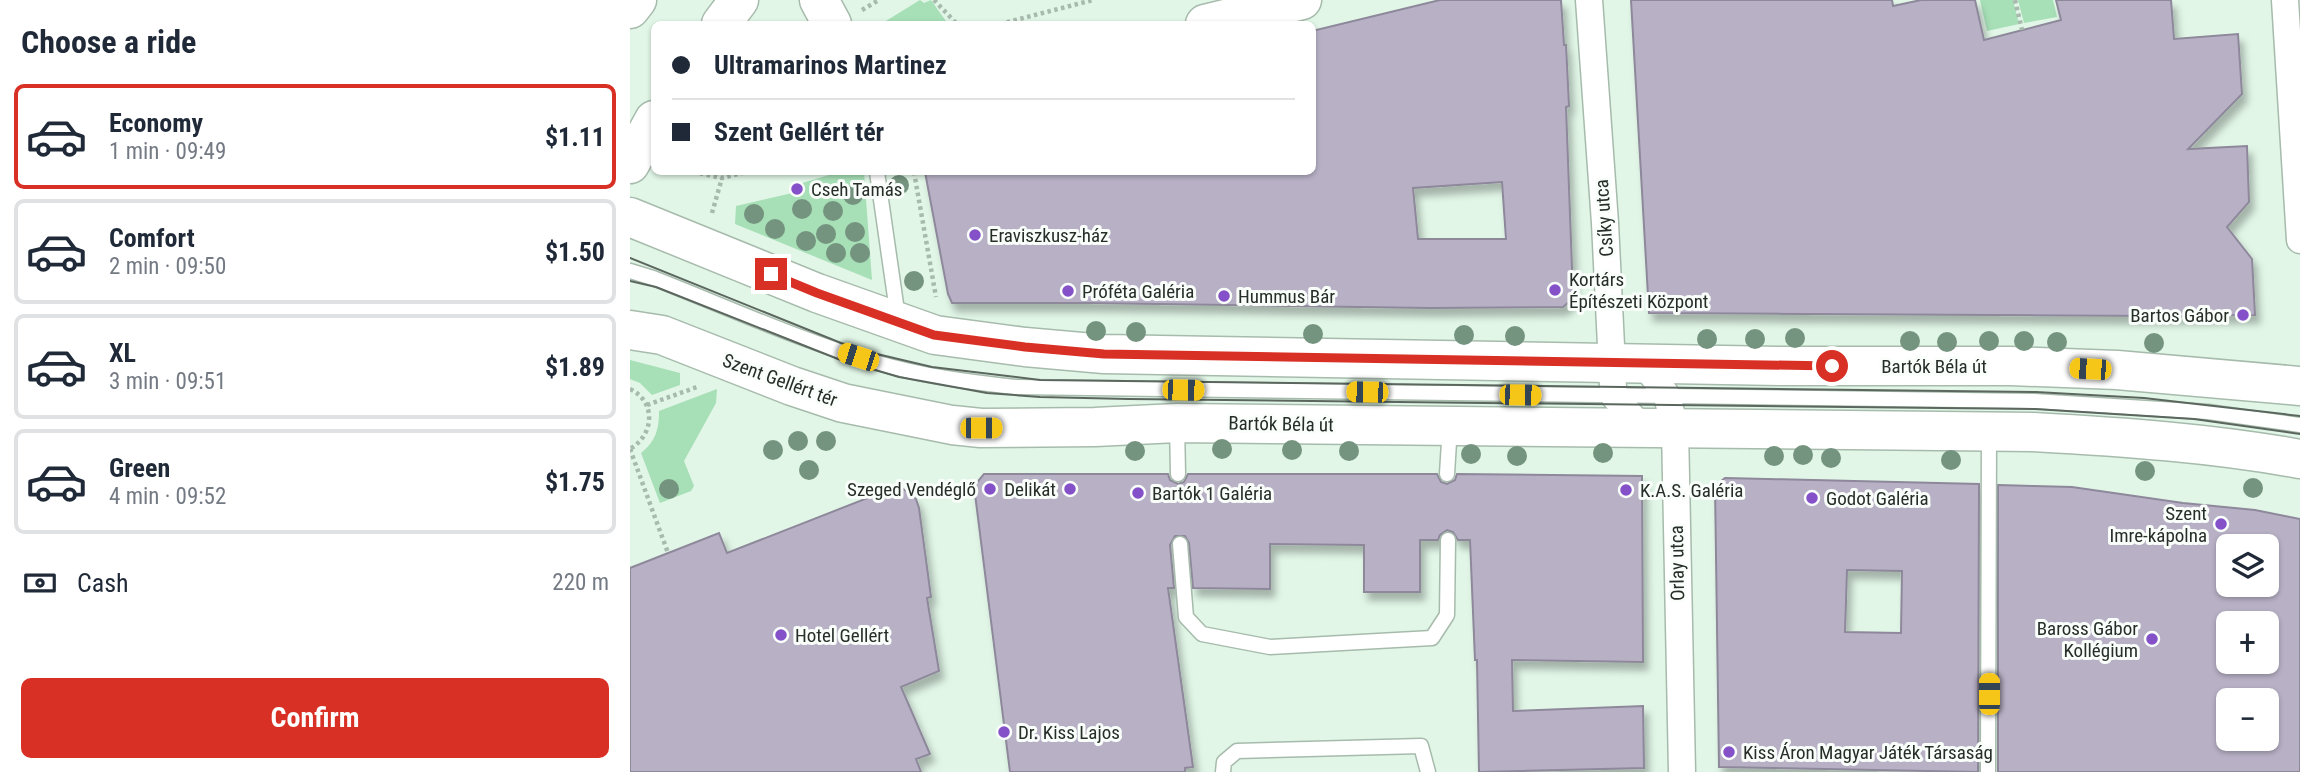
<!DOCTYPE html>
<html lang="en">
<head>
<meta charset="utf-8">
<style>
  :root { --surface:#fff; --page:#f6f6f7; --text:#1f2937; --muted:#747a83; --line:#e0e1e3; --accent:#d93025 }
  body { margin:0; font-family:"Roboto Condensed",sans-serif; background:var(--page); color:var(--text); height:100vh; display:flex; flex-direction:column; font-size:26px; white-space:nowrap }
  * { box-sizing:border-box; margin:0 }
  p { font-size:23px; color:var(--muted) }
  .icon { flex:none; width:38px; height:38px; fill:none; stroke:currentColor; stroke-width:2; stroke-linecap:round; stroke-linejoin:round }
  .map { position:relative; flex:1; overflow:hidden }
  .details { display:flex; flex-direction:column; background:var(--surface); width:630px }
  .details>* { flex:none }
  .banner { position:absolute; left:21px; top:21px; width:665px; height:154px; border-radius:10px; box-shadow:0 2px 5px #0004; display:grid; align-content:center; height:154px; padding:0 21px; background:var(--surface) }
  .buttons { position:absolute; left:1586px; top:534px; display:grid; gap:14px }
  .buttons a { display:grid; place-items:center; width:63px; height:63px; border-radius:10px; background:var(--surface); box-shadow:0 2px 5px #0004; font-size:35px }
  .end { position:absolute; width:32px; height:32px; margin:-16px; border:9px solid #d93025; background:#fff; box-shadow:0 0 0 4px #fff }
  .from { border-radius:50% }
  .car { position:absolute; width:21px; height:42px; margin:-21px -10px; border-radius:9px; box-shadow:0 0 5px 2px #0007; background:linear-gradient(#f5c518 24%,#345 0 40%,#f5c518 0 76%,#345 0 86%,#f5c518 0) }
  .banner b { display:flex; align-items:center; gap:24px; height:66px; font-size:26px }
  .banner b+b { border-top:2px solid var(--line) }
  .banner i { width:18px; height:18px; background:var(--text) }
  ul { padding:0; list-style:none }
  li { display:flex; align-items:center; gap:21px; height:105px; margin:0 14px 10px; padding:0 7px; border:4px solid var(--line); border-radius:10px }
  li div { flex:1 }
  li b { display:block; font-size:26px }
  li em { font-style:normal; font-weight:700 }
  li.current { border-color:var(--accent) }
  li>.icon { width:63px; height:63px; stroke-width:1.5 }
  h2 { padding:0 21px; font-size:32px; line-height:84px }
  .pay { display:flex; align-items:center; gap:18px; height:77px; padding:0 21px; font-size:26px }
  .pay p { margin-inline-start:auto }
  .action { display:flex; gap:14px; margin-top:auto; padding:14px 21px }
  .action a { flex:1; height:80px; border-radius:10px; background:var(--accent); color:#fff; font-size:28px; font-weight:700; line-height:80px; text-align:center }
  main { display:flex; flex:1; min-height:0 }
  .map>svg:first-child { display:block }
</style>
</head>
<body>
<main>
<section class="details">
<h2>Choose a ride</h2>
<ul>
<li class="current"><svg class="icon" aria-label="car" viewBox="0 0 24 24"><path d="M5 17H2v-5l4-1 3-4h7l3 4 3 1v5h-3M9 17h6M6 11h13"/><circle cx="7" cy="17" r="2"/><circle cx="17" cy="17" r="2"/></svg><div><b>Economy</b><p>1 min · 09:49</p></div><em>$1.11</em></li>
<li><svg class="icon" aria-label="car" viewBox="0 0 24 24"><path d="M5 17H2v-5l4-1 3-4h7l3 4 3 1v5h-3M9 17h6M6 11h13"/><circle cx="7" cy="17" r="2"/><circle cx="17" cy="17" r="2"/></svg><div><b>Comfort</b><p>2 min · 09:50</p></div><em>$1.50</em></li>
<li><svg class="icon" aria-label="car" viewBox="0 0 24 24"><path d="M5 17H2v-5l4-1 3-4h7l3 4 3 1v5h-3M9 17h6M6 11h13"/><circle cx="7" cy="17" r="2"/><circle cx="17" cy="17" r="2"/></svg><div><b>XL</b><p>3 min · 09:51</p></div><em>$1.89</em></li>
<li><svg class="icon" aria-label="car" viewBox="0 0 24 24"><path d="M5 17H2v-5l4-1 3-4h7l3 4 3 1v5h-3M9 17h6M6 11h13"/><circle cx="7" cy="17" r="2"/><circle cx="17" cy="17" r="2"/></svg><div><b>Green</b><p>4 min · 09:52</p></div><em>$1.75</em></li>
</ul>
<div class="pay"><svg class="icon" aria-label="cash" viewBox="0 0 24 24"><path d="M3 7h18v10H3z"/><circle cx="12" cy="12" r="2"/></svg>Cash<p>220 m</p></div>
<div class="action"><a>Confirm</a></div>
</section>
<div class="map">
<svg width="1670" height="772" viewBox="0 0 1670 772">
  <defs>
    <filter id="shadow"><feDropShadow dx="4.5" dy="8" stdDeviation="3.5" flood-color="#0004"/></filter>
  </defs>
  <rect width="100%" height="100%" fill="#e1f6e7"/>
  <g fill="#a7dfb7">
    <path d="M290 0 294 3 301 0 318 24H251Z"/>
    <path d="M1350 0H1383L1389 24 1357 31Z"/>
    <path d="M1388 0H1423L1427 17 1394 23Z"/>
    <path d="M209 172H234L242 280 105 224 106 206 171 191 169 184Z"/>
    <path d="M0 360 50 373V385L22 395 10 383 0 379Z"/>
    <path d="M87 389 86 403 54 461 64 486 61 491 30 503 11 453C26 441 29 429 29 411Z"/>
  </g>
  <g fill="#b8b1c6" stroke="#8e889b" stroke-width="2" fill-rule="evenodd" filter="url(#shadow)">
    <path d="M810 0H931L934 45H936L939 106 936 107 943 295 940 301 933 307 800 308 459 303H322L318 294 295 172H682V31ZM872 182 876 239H788L783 188Z"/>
    <path d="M1001 0H1262L1263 6 1291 0H1345L1354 40 1431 20 1426 0H1541L1544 39 1608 34 1612 94 1558 149 1617 146 1619 202 1597 227 1622 259 1625 315 1533 316 1019 313Z"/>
    <path d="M354 474H538L540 480 548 484 554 482 558 474H807L811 482 817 484 825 480 827 474 1012 476 1013 662 882 660 883 711 1013 706 1014 768 849 772 847 660H845L840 540H828L823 532 817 530 810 535 808 540H790V592H734V545L640 544V589L563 588 559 543 555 536H545L540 545 544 588H538L563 767 555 768V772H380L344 486Z"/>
    <path d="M1095 478 1349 484 1348 772 1089 767 1085 486ZM1217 570 1272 571 1271 633 1215 632Z"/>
    <path d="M1368 485 1442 487 1553 503 1625 510 1670 519V772H1368ZM1598 546H1636V584H1598ZM1598 623H1636V662H1598ZM1598 700H1636V738H1598Z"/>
    <path d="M263 488 273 489 279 493 286 499 289 508 301 597 297 598 309 671 271 687 300 754 286 759 291 772H0V568L89 533 97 553Z"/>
  </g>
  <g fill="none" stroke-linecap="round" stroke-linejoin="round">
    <defs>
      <g id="lane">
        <path d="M247 172 268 318"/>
        <path d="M0 271 23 278C97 307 171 341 248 363 293 376 339 382 385 387L1404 401 1578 412 1670 425"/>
        <path d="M547 424 548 474"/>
        <path d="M817 474 820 426"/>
        <path d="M550 544 556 617 572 634 640 647 802 638 817 615 818 540"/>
        <path d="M593 772 594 762 607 751 791 746 798 772"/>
        <path d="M1358 772 1359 434"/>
      </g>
      <g id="street">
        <path d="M959 0 975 223 983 387 984 396 1011 427"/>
        <path d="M1655 0 1670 240"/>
        <path d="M1014 363 1037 396 1045 428 1052 772"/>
      </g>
      <g id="secondary">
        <path d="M189 0 202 24"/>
        <path d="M0 9 7 0"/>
        <path d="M91 24 109 0"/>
        <path d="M575 24 672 0"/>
        <path d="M0 164 24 120"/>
        <path d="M0 217 187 293 305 335 395 347 474 354 1151 366H1380L1487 370 1670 386"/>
        <path d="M0 330 32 335 162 386 213 403 322 425 351 428 465 427 547 423 1403 432C1493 437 1582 443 1670 459"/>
      </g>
    </defs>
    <use href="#lane" stroke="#a7bbac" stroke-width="17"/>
    <use href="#street" stroke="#a7bbac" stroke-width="29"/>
    <use href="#secondary" stroke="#a7bbac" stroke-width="41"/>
    <g stroke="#a8b9ad" stroke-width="4.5" stroke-dasharray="3.5 3.5" stroke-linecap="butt">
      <path d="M304 0 327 24"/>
      <path d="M1385 0 1392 30"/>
      <path d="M232 10 249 0"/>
      <path d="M370 24 463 0"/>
      <path d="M63 172 92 178 116 172"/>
      <path d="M284 172 306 297"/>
      <path d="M82 213 92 178"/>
      <path d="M0 389C27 402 24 435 0 449"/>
      <path d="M17 405 67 387"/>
      <path d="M0 449 38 553"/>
    </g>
    <use href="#lane" stroke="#fff" stroke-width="14"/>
    <use href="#street" stroke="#fff" stroke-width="26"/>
    <use href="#secondary" stroke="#fff" stroke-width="38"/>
    <g stroke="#5b675e" stroke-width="2">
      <path d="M0 258 211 343 247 354 302 367 410 380 1406 392 1514 398 1670 416"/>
      <path d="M0 281 26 287 208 359 269 377 357 393 410 397 499 399 1405 409 1564 419 1670 434"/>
    </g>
  </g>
  <g fill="#75947f">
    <circle cx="269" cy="185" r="10"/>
    <circle cx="223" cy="195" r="10"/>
    <circle cx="172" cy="209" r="10"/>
    <circle cx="203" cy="211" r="10"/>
    <circle cx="124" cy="214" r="10"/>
    <circle cx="145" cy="229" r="10"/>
    <circle cx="225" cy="232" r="10"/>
    <circle cx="196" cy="234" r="10"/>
    <circle cx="176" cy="241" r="10"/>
    <circle cx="206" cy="253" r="10"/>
    <circle cx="230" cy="253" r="10"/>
    <circle cx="284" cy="281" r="10"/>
    <circle cx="466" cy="331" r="10"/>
    <circle cx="506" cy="332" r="10"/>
    <circle cx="683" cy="334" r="10"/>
    <circle cx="834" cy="335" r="10"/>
    <circle cx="885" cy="336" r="10"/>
    <circle cx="1165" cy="338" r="10"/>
    <circle cx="1077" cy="339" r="10"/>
    <circle cx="1125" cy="339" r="10"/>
    <circle cx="1280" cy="341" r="10"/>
    <circle cx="1359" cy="341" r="10"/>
    <circle cx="1394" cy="341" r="10"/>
    <circle cx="1317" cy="342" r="10"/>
    <circle cx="1427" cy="342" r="10"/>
    <circle cx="1524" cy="343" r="10"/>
    <circle cx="168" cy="441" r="10"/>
    <circle cx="196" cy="441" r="10"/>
    <circle cx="592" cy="449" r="10"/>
    <circle cx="143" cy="450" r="10"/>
    <circle cx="662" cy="450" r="10"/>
    <circle cx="505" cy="451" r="10"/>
    <circle cx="719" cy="451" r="10"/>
    <circle cx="973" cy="453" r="10"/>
    <circle cx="841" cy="454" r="10"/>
    <circle cx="1173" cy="455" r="10"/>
    <circle cx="887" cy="456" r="10"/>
    <circle cx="1144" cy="456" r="10"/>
    <circle cx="1201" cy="458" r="10"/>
    <circle cx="1321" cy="460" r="10"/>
    <circle cx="179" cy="470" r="10"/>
    <circle cx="1515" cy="471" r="10"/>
    <circle cx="1623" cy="488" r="10"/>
    <circle cx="39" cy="489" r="10"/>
  </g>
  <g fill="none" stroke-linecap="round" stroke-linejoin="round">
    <path stroke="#d93025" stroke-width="9" d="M141 274 187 293 304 335 395 347 474 354 1202 366"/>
  </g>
  <g fill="#8551c9" stroke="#fafefb" stroke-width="2.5">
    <circle cx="167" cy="189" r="7"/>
    <circle cx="345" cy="235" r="7"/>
    <circle cx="925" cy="290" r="7"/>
    <circle cx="438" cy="291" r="7"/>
    <circle cx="594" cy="296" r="7"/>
    <circle cx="1613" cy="315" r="7"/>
    <circle cx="360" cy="489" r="7"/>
    <circle cx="440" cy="489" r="7"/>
    <circle cx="996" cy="490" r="7"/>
    <circle cx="508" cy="493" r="7"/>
    <circle cx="1182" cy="498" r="7"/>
    <circle cx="1591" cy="524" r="7"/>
    <circle cx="151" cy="635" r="7"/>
    <circle cx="1522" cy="639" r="7"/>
    <circle cx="374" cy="732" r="7"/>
    <circle cx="1099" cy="752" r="7"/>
  </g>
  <g text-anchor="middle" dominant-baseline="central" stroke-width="6" stroke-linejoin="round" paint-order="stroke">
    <g font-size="19" fill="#262e28" stroke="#fafefb" text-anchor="start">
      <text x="181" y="189">Cseh Tamás</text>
      <text x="359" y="235">Eraviszkusz-ház</text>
      <text x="939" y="279">Kortárs<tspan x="939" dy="22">Építészeti Központ</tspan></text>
      <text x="452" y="291">Próféta Galéria</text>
      <text x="608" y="296">Hummus Bár</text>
      <text x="1599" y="315" text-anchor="end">Bartos Gábor</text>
      <text x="346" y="489" text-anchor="end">Szeged Vendéglő</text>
      <text x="426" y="489" text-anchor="end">Delikát</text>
      <text x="1010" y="490">K.A.S. Galéria</text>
      <text x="522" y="493">Bartók 1 Galéria</text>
      <text x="1196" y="498">Godot Galéria</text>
      <text x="1577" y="513" text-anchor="end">Szent<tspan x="1577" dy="22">Imre-kápolna</tspan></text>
      <text x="1508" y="628" text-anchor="end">Baross Gábor<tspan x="1508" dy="22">Kollégium</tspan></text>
      <text x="165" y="635">Hotel Gellért</text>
      <text x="388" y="732">Dr. Kiss Lajos</text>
      <text x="1113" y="752">Kiss Áron Magyar Játék Társaság</text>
    </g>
    <g font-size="19" fill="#262e28" stroke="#fafefb">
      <text transform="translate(974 218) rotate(-94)">Csíky utca</text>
      <text x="1304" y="366">Bartók Béla út</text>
      <text transform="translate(150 380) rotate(20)">Szent Gellért tér</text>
      <text transform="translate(651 424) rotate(1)">Bartók Béla út</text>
      <text transform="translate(1047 563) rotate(-91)">Orlay utca</text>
    </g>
  </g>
</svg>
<div class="buttons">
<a><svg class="icon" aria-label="layers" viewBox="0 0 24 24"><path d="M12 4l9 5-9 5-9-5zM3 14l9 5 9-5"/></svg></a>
<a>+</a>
<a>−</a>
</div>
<i class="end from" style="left:1202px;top:366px"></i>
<i class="end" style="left:141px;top:274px"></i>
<i class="car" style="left:228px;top:357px;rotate:288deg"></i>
<i class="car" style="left:1460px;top:369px;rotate:273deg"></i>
<i class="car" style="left:553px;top:390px;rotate:91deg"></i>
<i class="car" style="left:737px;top:392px;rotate:271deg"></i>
<i class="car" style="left:890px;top:395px;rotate:91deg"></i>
<i class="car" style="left:351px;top:428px;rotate:90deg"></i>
<i class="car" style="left:1359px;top:694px;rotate:0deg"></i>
<div class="banner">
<b><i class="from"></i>Ultramarinos Martinez</b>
<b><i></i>Szent Gellért tér</b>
</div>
</div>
</main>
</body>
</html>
